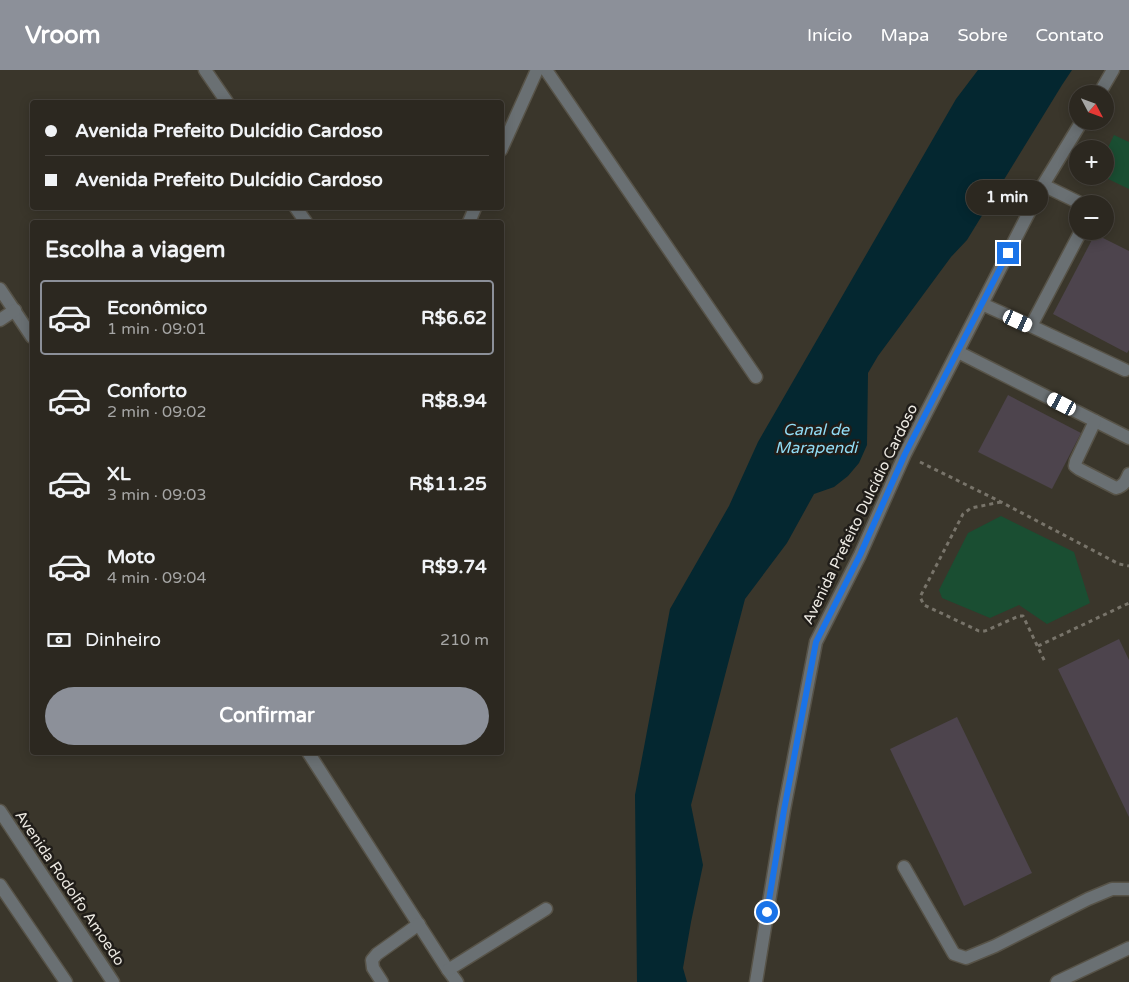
<!DOCTYPE html>
<html lang="pt">
<head>
<meta charset="utf-8">
<style>
  :root { --surface:#2c2820; --page:#38342d; --text:#f1f3f6; --muted:#a6a6a5; --line:#48443e; --accent:#8c9099 }
  body { margin:0; font-family:"Varela Round",sans-serif; background:var(--page); color:var(--text); height:100vh; display:flex; flex-direction:column; font-size:19px; white-space:nowrap }
  * { box-sizing:border-box; margin:0 }
  p { font-size:16px; color:var(--muted) }
  .icon { flex:none; width:28px; height:28px; fill:none; stroke:currentColor; stroke-width:2; stroke-linecap:round; stroke-linejoin:round }
  .map { position:relative; flex:1; overflow:hidden }
  .details { position:absolute; left:30px; top:150px; width:474px; height:535px; display:flex; flex-direction:column; background:var(--surface); border-radius:5px; box-shadow:0 2px 12px #0003,0 0 0 1px var(--line) }
  .details>* { flex:none }
  .top-card { position:absolute; left:30px; top:30px; width:474px; height:110px; border-radius:5px; box-shadow:0 2px 12px #0003,0 0 0 1px var(--line); display:grid; align-content:center; height:110px; padding:0 15px; background:var(--surface) }
  .needle { width:32px; rotate:131deg }
  .controls { position:absolute; left:1069px; top:15px; display:grid; gap:10px }
  .controls a { display:grid; place-items:center; width:45px; height:45px; border-radius:50%; background:var(--surface); box-shadow:0 2px 12px #0003,0 0 0 1px var(--line); font-size:25px }
  .end { position:absolute; width:22px; height:22px; margin:-11px; border:6px solid #1a73e8; background:#fff; box-shadow:0 0 0 2px #fff }
  .from { border-radius:50% }
  .bubble { position:absolute; height:35px; border-radius:18px; background:var(--surface); box-shadow:0 2px 12px #0003,0 0 0 1px var(--line); font-size:16px; font-weight:800; line-height:35px; text-align:center }
  .car { position:absolute; width:15px; height:30px; margin:-15px -8px; border-radius:6px; box-shadow:0 0 4px 1px #0007; background:linear-gradient(#fff 24%,#345 0 40%,#fff 0 76%,#345 0 86%,#fff 0) }
  .top-card b { display:flex; align-items:center; gap:18px; height:48px; font-size:19px }
  .top-card b+b { border-top:1px solid var(--line) }
  .top-card i { width:12px; height:12px; background:var(--text) }
  ul { padding:0; list-style:none }
  li { display:flex; align-items:center; gap:15px; height:75px; margin:0 10px 8px; padding:0 5px; border:2px solid transparent; border-radius:5px }
  li div { flex:1 }
  li b { display:block; font-size:19px }
  li em { font-style:normal; font-weight:800 }
  li.active { border-color:var(--accent) }
  li>.icon { width:45px; height:45px; stroke-width:1.5 }
  h2 { padding:0 15px; font-size:22px; line-height:60px }
  .pay { display:flex; align-items:center; gap:12px; height:55px; padding:0 15px; font-size:19px }
  .pay p { margin-inline-start:auto }
  .cta { display:flex; gap:10px; margin-top:auto; padding:10px 15px }
  .cta a { flex:1; height:58px; border-radius:30px; background:var(--accent); color:#fff; font-size:20px; font-weight:800; line-height:58px; text-align:center }
  header { display:flex; align-items:center; gap:30px; box-sizing:border-box; height:70px; padding:0 25px; background:var(--accent); color:#fff }
  header strong { font-size:24px }
  nav { display:flex; gap:28px; margin-inline-start:auto; font-size:18px }
  .map>svg:first-child { display:block }
</style>
</head>
<body>
<header>
<strong>Vroom</strong>
<nav><a>Início</a><a>Mapa</a><a>Sobre</a><a>Contato</a></nav>
</header>
<div class="map">
<svg width="1129" height="912" viewBox="0 0 1129 912">
  <rect width="100%" height="100%" fill="#3a362b"/>
  <g fill="#1a4e32">
    <path d="M1114 65 1129 72V119L1102 106H1105V84Z"/>
    <path d="M1001 446 1074 482 1090 533 1047 554 1019 535 990 548 942 528 939 520 968 463Z"/>
  </g>
  <path fill="#042730" d="M978 0H1072L1062 15 967 170 951 187 878 286 868 303 867 375 859 393 848 406 834 417 814 424 787 473 745 529 691 735 703 795 691 852 683 898 687 912H637L635 725 670 539 729 436 758 372 956 29Z"/>
  <g fill="#4d444d">
    <path d="M1095 164 1129 181V280L1127 283 1053 244Z"/>
    <path d="M1008 325 1081 363 1052 419 978 382Z"/>
    <path d="M1119 569 1129 590V747L1058 599Z"/>
    <path d="M957 647 1032 803 964 836 890 679Z"/>
  </g>
  <g fill="none" stroke-linecap="round" stroke-linejoin="round">
    <defs>
      <g id="minor">
        <path d="M205 0 227 32"/>
        <path d="M546 0 756 307"/>
        <path d="M1099 24 1113 0"/>
        <path d="M501 80 537 0"/>
        <path d="M1043 115 1082 134"/>
        <path d="M296 138 306 152"/>
        <path d="M469 152 475 138"/>
        <path d="M1081 161 1031 256 1125 300"/>
        <path d="M0 219 32 267"/>
        <path d="M982 234 1031 256"/>
        <path d="M0 250 15 240"/>
        <path d="M958 282 1129 368"/>
        <path d="M1095 351 1076 391 1075 396 1079 399 1116 418C1124 416 1126 411 1129 404"/>
        <path d="M308 682 448 900 457 912"/>
        <path d="M0 741 113 912"/>
        <path d="M904 797 954 884 966 888 995 876 1088 829 1112 819H1129"/>
        <path d="M0 815 66 912"/>
        <path d="M448 900 546 839"/>
        <path d="M382 912 373 898 372 890 377 884 419 854"/>
        <path d="M756 912 784 740 816 572 860 485 905 384 982 234 1043 115 1082 51"/>
        <path d="M1057 912 1129 878"/>
      </g>
    </defs>
    <use href="#minor" stroke="#575348" stroke-width="15"/>
    <g stroke="#78746a" stroke-width="3" stroke-dasharray="4 4" stroke-linecap="butt">
      <path d="M920 392 1001 432 1119 494 1129 496"/>
      <path d="M1001 432 971 438 963 444 920 527 924 535 979 561H985L1019 546H1023L1045 592"/>
      <path d="M1038 576 1129 533"/>
    </g>
    <use href="#minor" stroke="#6a7073" stroke-width="12"/>
  </g>
  <g fill="none" stroke-linecap="round" stroke-linejoin="round">
    <path stroke="#1a73e8" stroke-width="6" d="M767 842 784 740 816 572 860 485 905 384 1008 183"/>
  </g>
  <g text-anchor="middle" dominant-baseline="central" stroke-width="5" stroke-linejoin="round" paint-order="stroke">
    <g font-size="15" fill="#edeae3" stroke="#201d19">
      <text transform="translate(860 444) rotate(-64)">Avenida Prefeito Dulcídio Cardoso</text>
      <text transform="translate(70 818) rotate(56)">Avenida Rodolfo Amoedo</text>
    </g>
    <g font-size="16" font-style="italic" fill="#91dcf5" stroke="#201d19">
      <text x="816" y="360">Canal de<tspan x="816" dy="18">Marapendi</tspan></text>
    </g>
  </g>
</svg>
<div class="controls">
<a><svg class="needle" viewBox="-14 -14 28 28"><path d="M0-13l5 13h-10z" fill="#e53935"/><path d="M0 13l5-13h-10z" fill="#a6a6a5"/></svg></a>
<a>+</a>
<a>−</a>
</div>
<i class="end from" style="left:767px;top:842px"></i>
<i class="end" style="left:1008px;top:183px"></i>
<div class="bubble" style="left:966px;top:110px;width:82px">1 min</div>
<i class="car" style="left:1018px;top:251px;rotate:115deg"></i>
<i class="car" style="left:1062px;top:334px;rotate:297deg"></i>
<div class="top-card">
<b><i class="from"></i>Avenida Prefeito Dulcídio Cardoso</b>
<b><i></i>Avenida Prefeito Dulcídio Cardoso</b>
</div>
<section class="details">
<h2>Escolha a viagem</h2>
<ul>
<li class="active"><svg class="icon" aria-label="car" viewBox="0 0 24 24"><path d="M5 17H2v-5l4-1 3-4h7l3 4 3 1v5h-3M9 17h6M6 11h13"/><circle cx="7" cy="17" r="2"/><circle cx="17" cy="17" r="2"/></svg><div><b>Econômico</b><p>1 min · 09:01</p></div><em>R$6.62</em></li>
<li><svg class="icon" aria-label="car" viewBox="0 0 24 24"><path d="M5 17H2v-5l4-1 3-4h7l3 4 3 1v5h-3M9 17h6M6 11h13"/><circle cx="7" cy="17" r="2"/><circle cx="17" cy="17" r="2"/></svg><div><b>Conforto</b><p>2 min · 09:02</p></div><em>R$8.94</em></li>
<li><svg class="icon" aria-label="car" viewBox="0 0 24 24"><path d="M5 17H2v-5l4-1 3-4h7l3 4 3 1v5h-3M9 17h6M6 11h13"/><circle cx="7" cy="17" r="2"/><circle cx="17" cy="17" r="2"/></svg><div><b>XL</b><p>3 min · 09:03</p></div><em>R$11.25</em></li>
<li><svg class="icon" aria-label="car" viewBox="0 0 24 24"><path d="M5 17H2v-5l4-1 3-4h7l3 4 3 1v5h-3M9 17h6M6 11h13"/><circle cx="7" cy="17" r="2"/><circle cx="17" cy="17" r="2"/></svg><div><b>Moto</b><p>4 min · 09:04</p></div><em>R$9.74</em></li>
</ul>
<div class="pay"><svg class="icon" aria-label="cash" viewBox="0 0 24 24"><path d="M3 7h18v10H3z"/><circle cx="12" cy="12" r="2"/></svg>Dinheiro<p>210 m</p></div>
<div class="cta"><a>Confirmar</a></div>
</section>
</div>
</body>
</html>
